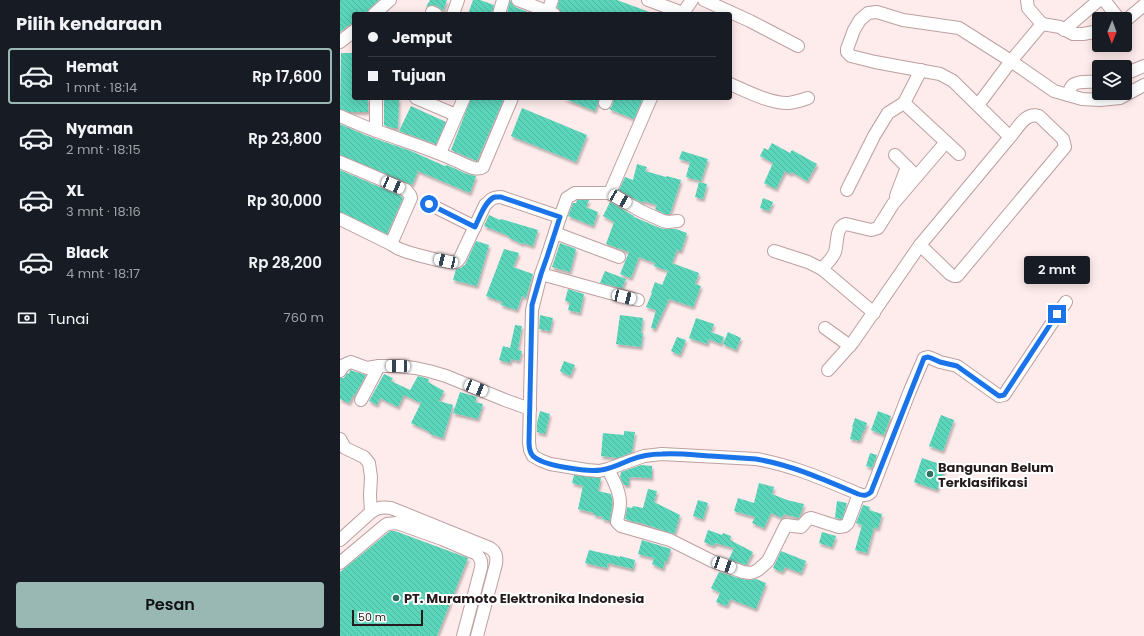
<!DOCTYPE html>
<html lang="id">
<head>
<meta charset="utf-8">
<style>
  :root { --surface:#171b24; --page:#20242c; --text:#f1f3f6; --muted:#9ea1a6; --line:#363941; --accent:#99b8b3 }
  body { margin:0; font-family:Poppins,sans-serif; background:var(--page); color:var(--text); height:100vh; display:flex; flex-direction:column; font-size:15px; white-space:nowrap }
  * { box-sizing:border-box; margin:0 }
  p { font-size:13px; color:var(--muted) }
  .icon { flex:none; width:22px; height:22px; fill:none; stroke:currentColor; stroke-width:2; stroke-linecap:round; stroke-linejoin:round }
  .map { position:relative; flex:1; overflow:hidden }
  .details { display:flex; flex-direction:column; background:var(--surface); width:340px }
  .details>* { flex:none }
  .banner { position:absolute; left:12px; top:12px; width:380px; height:88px; border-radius:4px; box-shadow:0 2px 10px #0003; display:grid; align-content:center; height:88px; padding:0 16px; background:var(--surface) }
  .needle { width:26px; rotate:181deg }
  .buttons { position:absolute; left:752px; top:12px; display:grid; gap:8px }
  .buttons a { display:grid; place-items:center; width:40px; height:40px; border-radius:4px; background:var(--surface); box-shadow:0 2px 10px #0003; font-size:20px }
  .scale { position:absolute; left:12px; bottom:10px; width:71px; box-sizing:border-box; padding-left:4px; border:2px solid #261b1c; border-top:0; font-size:11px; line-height:14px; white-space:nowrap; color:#261b1c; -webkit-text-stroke:3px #fff; paint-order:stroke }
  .end { position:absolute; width:18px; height:18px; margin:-9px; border:5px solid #1a73e8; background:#fff; box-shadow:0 0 0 2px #fff }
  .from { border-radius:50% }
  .bubble { position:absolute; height:28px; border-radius:4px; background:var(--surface); box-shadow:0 2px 10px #0003; font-size:13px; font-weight:600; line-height:28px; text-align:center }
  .car { position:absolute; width:12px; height:24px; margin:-12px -6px; border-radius:5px; box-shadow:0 0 3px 1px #0007; background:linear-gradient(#fff 24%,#345 0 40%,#fff 0 76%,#345 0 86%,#fff 0) }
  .banner b { display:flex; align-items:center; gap:14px; height:38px; font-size:15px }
  .banner b+b { border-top:1px solid var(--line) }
  .banner i { width:10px; height:10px; background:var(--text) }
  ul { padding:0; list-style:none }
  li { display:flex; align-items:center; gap:12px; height:56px; margin:0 8px 6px; padding:0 8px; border:2px solid transparent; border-radius:4px }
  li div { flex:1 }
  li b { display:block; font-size:15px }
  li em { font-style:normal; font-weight:600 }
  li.selected { border-color:var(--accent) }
  li>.icon { width:36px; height:36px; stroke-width:1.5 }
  h2 { padding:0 16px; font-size:18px; line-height:48px }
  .pay { display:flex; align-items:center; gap:10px; height:44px; padding:0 16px; font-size:15px }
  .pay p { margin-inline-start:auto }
  .button { display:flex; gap:8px; margin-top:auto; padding:8px 16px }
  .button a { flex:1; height:46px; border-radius:4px; background:var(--accent); color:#111; font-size:16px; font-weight:600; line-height:46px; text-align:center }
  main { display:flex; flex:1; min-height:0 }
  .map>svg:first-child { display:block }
</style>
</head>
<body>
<main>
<section class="details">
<h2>Pilih kendaraan</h2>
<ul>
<li class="selected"><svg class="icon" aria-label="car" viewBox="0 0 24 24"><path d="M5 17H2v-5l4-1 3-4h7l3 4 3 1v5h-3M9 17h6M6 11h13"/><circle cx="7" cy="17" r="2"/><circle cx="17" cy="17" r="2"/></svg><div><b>Hemat</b><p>1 mnt · 18:14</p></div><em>Rp 17,600</em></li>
<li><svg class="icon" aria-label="car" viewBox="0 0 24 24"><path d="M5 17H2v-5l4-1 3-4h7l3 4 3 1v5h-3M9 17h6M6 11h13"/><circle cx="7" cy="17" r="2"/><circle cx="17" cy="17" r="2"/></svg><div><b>Nyaman</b><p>2 mnt · 18:15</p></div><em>Rp 23,800</em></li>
<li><svg class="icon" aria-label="car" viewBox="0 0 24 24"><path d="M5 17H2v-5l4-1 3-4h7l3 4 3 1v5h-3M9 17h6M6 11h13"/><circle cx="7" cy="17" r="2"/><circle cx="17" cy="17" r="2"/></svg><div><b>XL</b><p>3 mnt · 18:16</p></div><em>Rp 30,000</em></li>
<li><svg class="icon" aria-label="car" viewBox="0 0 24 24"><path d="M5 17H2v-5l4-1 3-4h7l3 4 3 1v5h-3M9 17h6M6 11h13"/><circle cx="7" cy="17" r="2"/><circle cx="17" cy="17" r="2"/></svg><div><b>Black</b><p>4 mnt · 18:17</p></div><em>Rp 28,200</em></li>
</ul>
<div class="pay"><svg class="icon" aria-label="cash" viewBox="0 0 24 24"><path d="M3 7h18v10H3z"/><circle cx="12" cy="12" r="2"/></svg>Tunai<p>760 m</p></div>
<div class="button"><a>Pesan</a></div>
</section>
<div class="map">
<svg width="804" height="636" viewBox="0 0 804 636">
  <defs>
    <pattern id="building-back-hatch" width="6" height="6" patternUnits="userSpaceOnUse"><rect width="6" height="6" fill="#5bd6bb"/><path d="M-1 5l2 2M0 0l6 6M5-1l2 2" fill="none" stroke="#4fb7a0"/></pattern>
    <filter id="shadow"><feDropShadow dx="1.5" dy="3" stdDeviation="1" flood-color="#0004"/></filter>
  </defs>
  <rect width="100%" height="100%" fill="#feebeb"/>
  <g fill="url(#building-back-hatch)" filter="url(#shadow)">
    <path d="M0 0H39L29 9 27 14H14V24L9 25 0 32Z"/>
    <path d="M90 0H107L103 11 100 8 95 5H91L86 7Z"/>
    <path d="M133 0H140L154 5 152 14H128Z"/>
    <path d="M170 0 172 4 175 7 193 14H167Z"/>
    <path d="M219 0H277L312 13 221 14 220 10 217 7Z"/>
    <path d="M1 53H14V98H28V112H9L0 109Z"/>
    <path d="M44 98H59L58 128H52L44 125Z"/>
    <path d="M131 98H164L137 161 111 150Z"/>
    <path d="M223 98H259L258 105H257L255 111Z"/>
    <path d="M274 98H303L294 119 269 109 272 106Z"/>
    <path d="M71 106 106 122 96 144 59 131Z"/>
    <path d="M182 108 247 135 236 162 171 136Z"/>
    <path d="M0 124 25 135 71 151 105 166 107 165 127 174 136 176 130 193 78 171 72 185 0 155Z"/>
    <path d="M432 143 450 153 452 150 477 164 467 181 452 172 451 174 445 171 436 189 424 183 433 163 420 156 424 148 428 150Z"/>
    <path d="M342 151 368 159 361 181 346 177 350 162 339 159Z"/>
    <path d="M297 164 307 167 305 171 326 177 327 176 341 180 330 214H325L315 209 317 205 303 201 302 203 279 190 285 177 293 180Z"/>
    <path d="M0 170 61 196 63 198 47 234 0 212Z"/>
    <path d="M359 182 367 184 363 199 355 197Z"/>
    <path d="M423 198 433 202 429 211 420 208Z"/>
    <path d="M237 200H249L246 207 258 212 253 226 228 216 233 203H236Z"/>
    <path d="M270 202 294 216V217L320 228 327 229H336L347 233 341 251 337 250 332 263 359 273 355 284 361 286 353 307 329 299 315 329 311 328 316 310 306 307 312 293H311L315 282 322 285 328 271 314 266 315 263 299 257 291 278 280 274 289 252 266 244 274 222 263 216Z"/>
    <path d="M149 215 160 220 161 219 198 230 193 246 183 243 182 244 168 237 169 236 144 226Z"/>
    <path d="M136 241 149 245 137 286 113 280 116 269 121 268 124 265H125Z"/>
    <path d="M220 243 236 249 230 272 212 267Z"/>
    <path d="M164 249 179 253 173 267 193 274 186 298 182 296 177 310 161 305 162 302 146 296Z"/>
    <path d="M265 271 286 279 282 288 260 283Z"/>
    <path d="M228 289 244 294 240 313 228 310 230 302 225 301Z"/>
    <path d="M200 315 213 318 210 331 199 329Z"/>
    <path d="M280 315 303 318 301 333H303L301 347 276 344Z"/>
    <path d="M356 318 374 324 371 332 384 337 381 344 369 339 367 344 349 338Z"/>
    <path d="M175 325 182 326 178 350 182 351 179 361 171 359 170 363 159 360 163 346 170 348Z"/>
    <path d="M388 332 401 338 396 350 383 344Z"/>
    <path d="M337 337 346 340 340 355 331 351Z"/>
    <path d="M224 361 235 365 230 376 220 371Z"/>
    <path d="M10 370 26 375 15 395 14 394 9 403 0 399V378H4L7 373 9 374Z"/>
    <path d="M44 374 53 378 51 381 70 390 78 376 89 379 88 382 104 391 99 401 113 405 103 438 90 434V432L71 423 81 403 64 395 58 407 40 398 37 405 29 401Z"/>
    <path d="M120 392 137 397 135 402 143 404 138 419 113 413Z"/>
    <path d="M200 411 210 414 205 434 197 432V423Z"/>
    <path d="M538 411 551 416 544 435 531 430Z"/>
    <path d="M601 415 614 420 603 451 589 446Z"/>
    <path d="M515 418 527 423 524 431H523L520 441 510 439 513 427H512Z"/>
    <path d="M284 431 295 432 292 452 278 458 261 456 263 433 284 435Z"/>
    <path d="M530 453 537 455 532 468 526 466Z"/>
    <path d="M582 458 606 466 597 490 574 482Z"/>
    <path d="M301 465 312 466V478L289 477V485H284L280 477 281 472Z"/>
    <path d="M234 475 261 478 258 491 271 494 272 499V507L270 521 262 519 263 517 254 515V513L238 509 243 486 232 483Z"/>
    <path d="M419 483 434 487 432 494 447 500 464 504 459 518 444 514 442 518 431 513 424 528 412 523 415 517 394 511 398 498 414 503Z"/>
    <path d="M308 489 317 491 314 502 340 515 336 529 334 534 298 522V523L285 519 287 507 292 508 293 506 303 508Z"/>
    <path d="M358 500 368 503 363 519 353 516Z"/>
    <path d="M497 501 507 503 502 519 495 518Z"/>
    <path d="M523 505 530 507 529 510 542 514 538 529 534 527 527 553 515 550 522 525 516 523Z"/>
    <path d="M368 530 382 535 383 533 391 536 390 540 413 552 406 565 389 559 394 548 375 543 374 546 364 542Z"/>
    <path d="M50 531H55L128 558 97 636H0V572Z"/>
    <path d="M482 532 496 536 492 547 479 543Z"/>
    <path d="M302 540 331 549 327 562 325 561 323 569 312 564 314 558 298 554Z"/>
    <path d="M249 550 280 557V556L295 560 293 569 268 563 267 568 245 563Z"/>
    <path d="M441 551 466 561 461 573 445 567 442 572 433 568Z"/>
    <path d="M379 572 402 579 409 580 416 579 426 583 416 609 390 599 387 606 376 602 380 593 371 588Z"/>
  </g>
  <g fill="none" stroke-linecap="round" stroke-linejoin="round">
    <defs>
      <g id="minor">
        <path d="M178 0 214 14"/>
        <path d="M308 0 343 13V14"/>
        <path d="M364 0 410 21 458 46"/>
        <path d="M687 0 688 8 702 24"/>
        <path d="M764 0 779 19"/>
        <path d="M92 12 96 14"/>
        <path d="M343 13 352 0"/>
        <path d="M34 14 50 0"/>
        <path d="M113 14 118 0"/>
        <path d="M159 14 163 0"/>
        <path d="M207 14 212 0"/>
        <path d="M785 21 804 5"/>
        <path d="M724 30 759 0"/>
        <path d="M0 42 14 31"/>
        <path d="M581 70 564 103 619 154"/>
        <path d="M785 74 804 66"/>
        <path d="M390 84C406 91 431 104 449 103 456 102 462 100 468 98"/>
        <path d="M728 95C729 93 730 88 732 86 736 80 752 83 759 81"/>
        <path d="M36 98V131"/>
        <path d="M76 98 116 115"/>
        <path d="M311 98 272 188 269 193H235L227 198 220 217 207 257 201 274 192 310 189 442 190 450 193 456 200 460 210 464 247 470 259 471 268 469 304 456 322 454 416 459C452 465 485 480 519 494 524 496 527 496 531 492L569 393 584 358 588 357 591 358 600 362 617 366 659 396 664 395 726 302"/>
        <path d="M265 103 267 98"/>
        <path d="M638 105 671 61 702 24 720 27 733 34H743L759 31"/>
        <path d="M0 116C12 121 24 127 37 131 64 141 91 149 117 161 124 164 136 172 143 167L172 98"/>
        <path d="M670 137C678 128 685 112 699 116L723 139 725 147 617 276H614L610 274 580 245 670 137 613 81 600 74 535 62 511 56 507 52V49L514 30 520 20 528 13 537 12 563 20 619 28 671 61 714 91 742 99 760 100 780 98 804 85"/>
        <path d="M100 153 124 98"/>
        <path d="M555 155 573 173"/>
        <path d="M0 162 66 190 70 195 71 198 51 244 0 219"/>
        <path d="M507 190 534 136 548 113 564 103"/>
        <path d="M269 193 301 211 323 221 328 222 338 221"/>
        <path d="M556 196 567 167"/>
        <path d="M89 204 135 227"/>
        <path d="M215 233 279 257"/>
        <path d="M51 244C54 246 58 249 62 250 69 253 109 264 115 262 118 262 118 260 120 258L145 205C151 199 153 197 161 197L220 217"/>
        <path d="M434 251 468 262 482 269 534 313"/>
        <path d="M482 269C486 264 493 258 495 252 498 243 495 227 506 224L531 230 538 228 553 204 606 142"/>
        <path d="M201 274 270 293 298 300"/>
        <path d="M485 328 510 346"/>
        <path d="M488 370 513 342 580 245"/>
        <path d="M0 371 4 365 11 362 27 368 39 366H57L75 368 89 371 106 376 165 400 190 409"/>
        <path d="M21 400 39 366"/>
        <path d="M0 439 5 448 24 457 29 463 31 477 30 495 31 512"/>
        <path d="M268 469C273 479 280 491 280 503 280 509 278 515 277 522L281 526 330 540 372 561 403 572 410 573 414 572 418 570 428 561 446 525 461 527 468 519 471 518 499 527 505 526 508 523 519 494"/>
        <path d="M0 540 31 512C38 507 43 507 51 508L150 548C156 552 157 556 156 564L137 636"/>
        <path d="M0 563 44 526 47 524 57 523 102 539 137 554C141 559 142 562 141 568L123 636"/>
      </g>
    </defs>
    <use href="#minor" stroke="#bda0a0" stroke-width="14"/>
    <use href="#minor" stroke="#fff" stroke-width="12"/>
  </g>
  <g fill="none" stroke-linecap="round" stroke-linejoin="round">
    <path stroke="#1a73e8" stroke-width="5" d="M89 204 135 227C139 219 145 200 155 197 155 197 161 197 161 197L220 217 207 257 201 274 192 305 189 442C189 447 190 453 193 456 203 466 248 472 261 470 271 469 280 464 290 460 300 456 311 454 322 454 338 453 355 455 371 456 386 457 401 458 416 459 452 465 485 480 518 494 524 496 527 496 531 492L584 358 588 357 591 358 600 362 617 366 659 396 664 395 717 314"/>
  </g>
  <g fill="#2d6f61" stroke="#fff" stroke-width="1.5">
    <circle cx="590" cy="474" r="4"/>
    <circle cx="56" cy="598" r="4"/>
  </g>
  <g text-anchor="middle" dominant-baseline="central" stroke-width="4" stroke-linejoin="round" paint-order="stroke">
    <g font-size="13" font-weight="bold" fill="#261b1c" stroke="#fff" text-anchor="start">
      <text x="598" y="467">Bangunan Belum<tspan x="598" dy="15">Terklasifikasi</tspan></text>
      <text x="64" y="598">PT. Muramoto Elektronika Indonesia</text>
    </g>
  </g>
</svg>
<div class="buttons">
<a><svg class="needle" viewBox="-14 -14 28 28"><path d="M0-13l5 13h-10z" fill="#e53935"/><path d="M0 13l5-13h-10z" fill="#9ea1a6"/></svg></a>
<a><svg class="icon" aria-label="layers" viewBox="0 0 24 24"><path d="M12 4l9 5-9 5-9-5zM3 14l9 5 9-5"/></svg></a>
</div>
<div class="scale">50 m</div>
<i class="end from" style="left:89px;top:204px"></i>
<i class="end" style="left:717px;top:314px"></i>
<div class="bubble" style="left:684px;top:256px;width:66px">2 mnt</div>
<i class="car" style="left:53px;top:185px;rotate:113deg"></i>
<i class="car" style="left:280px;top:199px;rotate:120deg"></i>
<i class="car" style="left:106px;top:261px;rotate:283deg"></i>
<i class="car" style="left:284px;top:297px;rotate:103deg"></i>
<i class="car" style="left:58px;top:366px;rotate:271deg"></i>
<i class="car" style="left:136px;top:388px;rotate:112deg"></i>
<i class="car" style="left:384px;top:565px;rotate:109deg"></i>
<div class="banner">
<b><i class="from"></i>Jemput</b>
<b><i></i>Tujuan</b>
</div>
</div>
</main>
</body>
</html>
